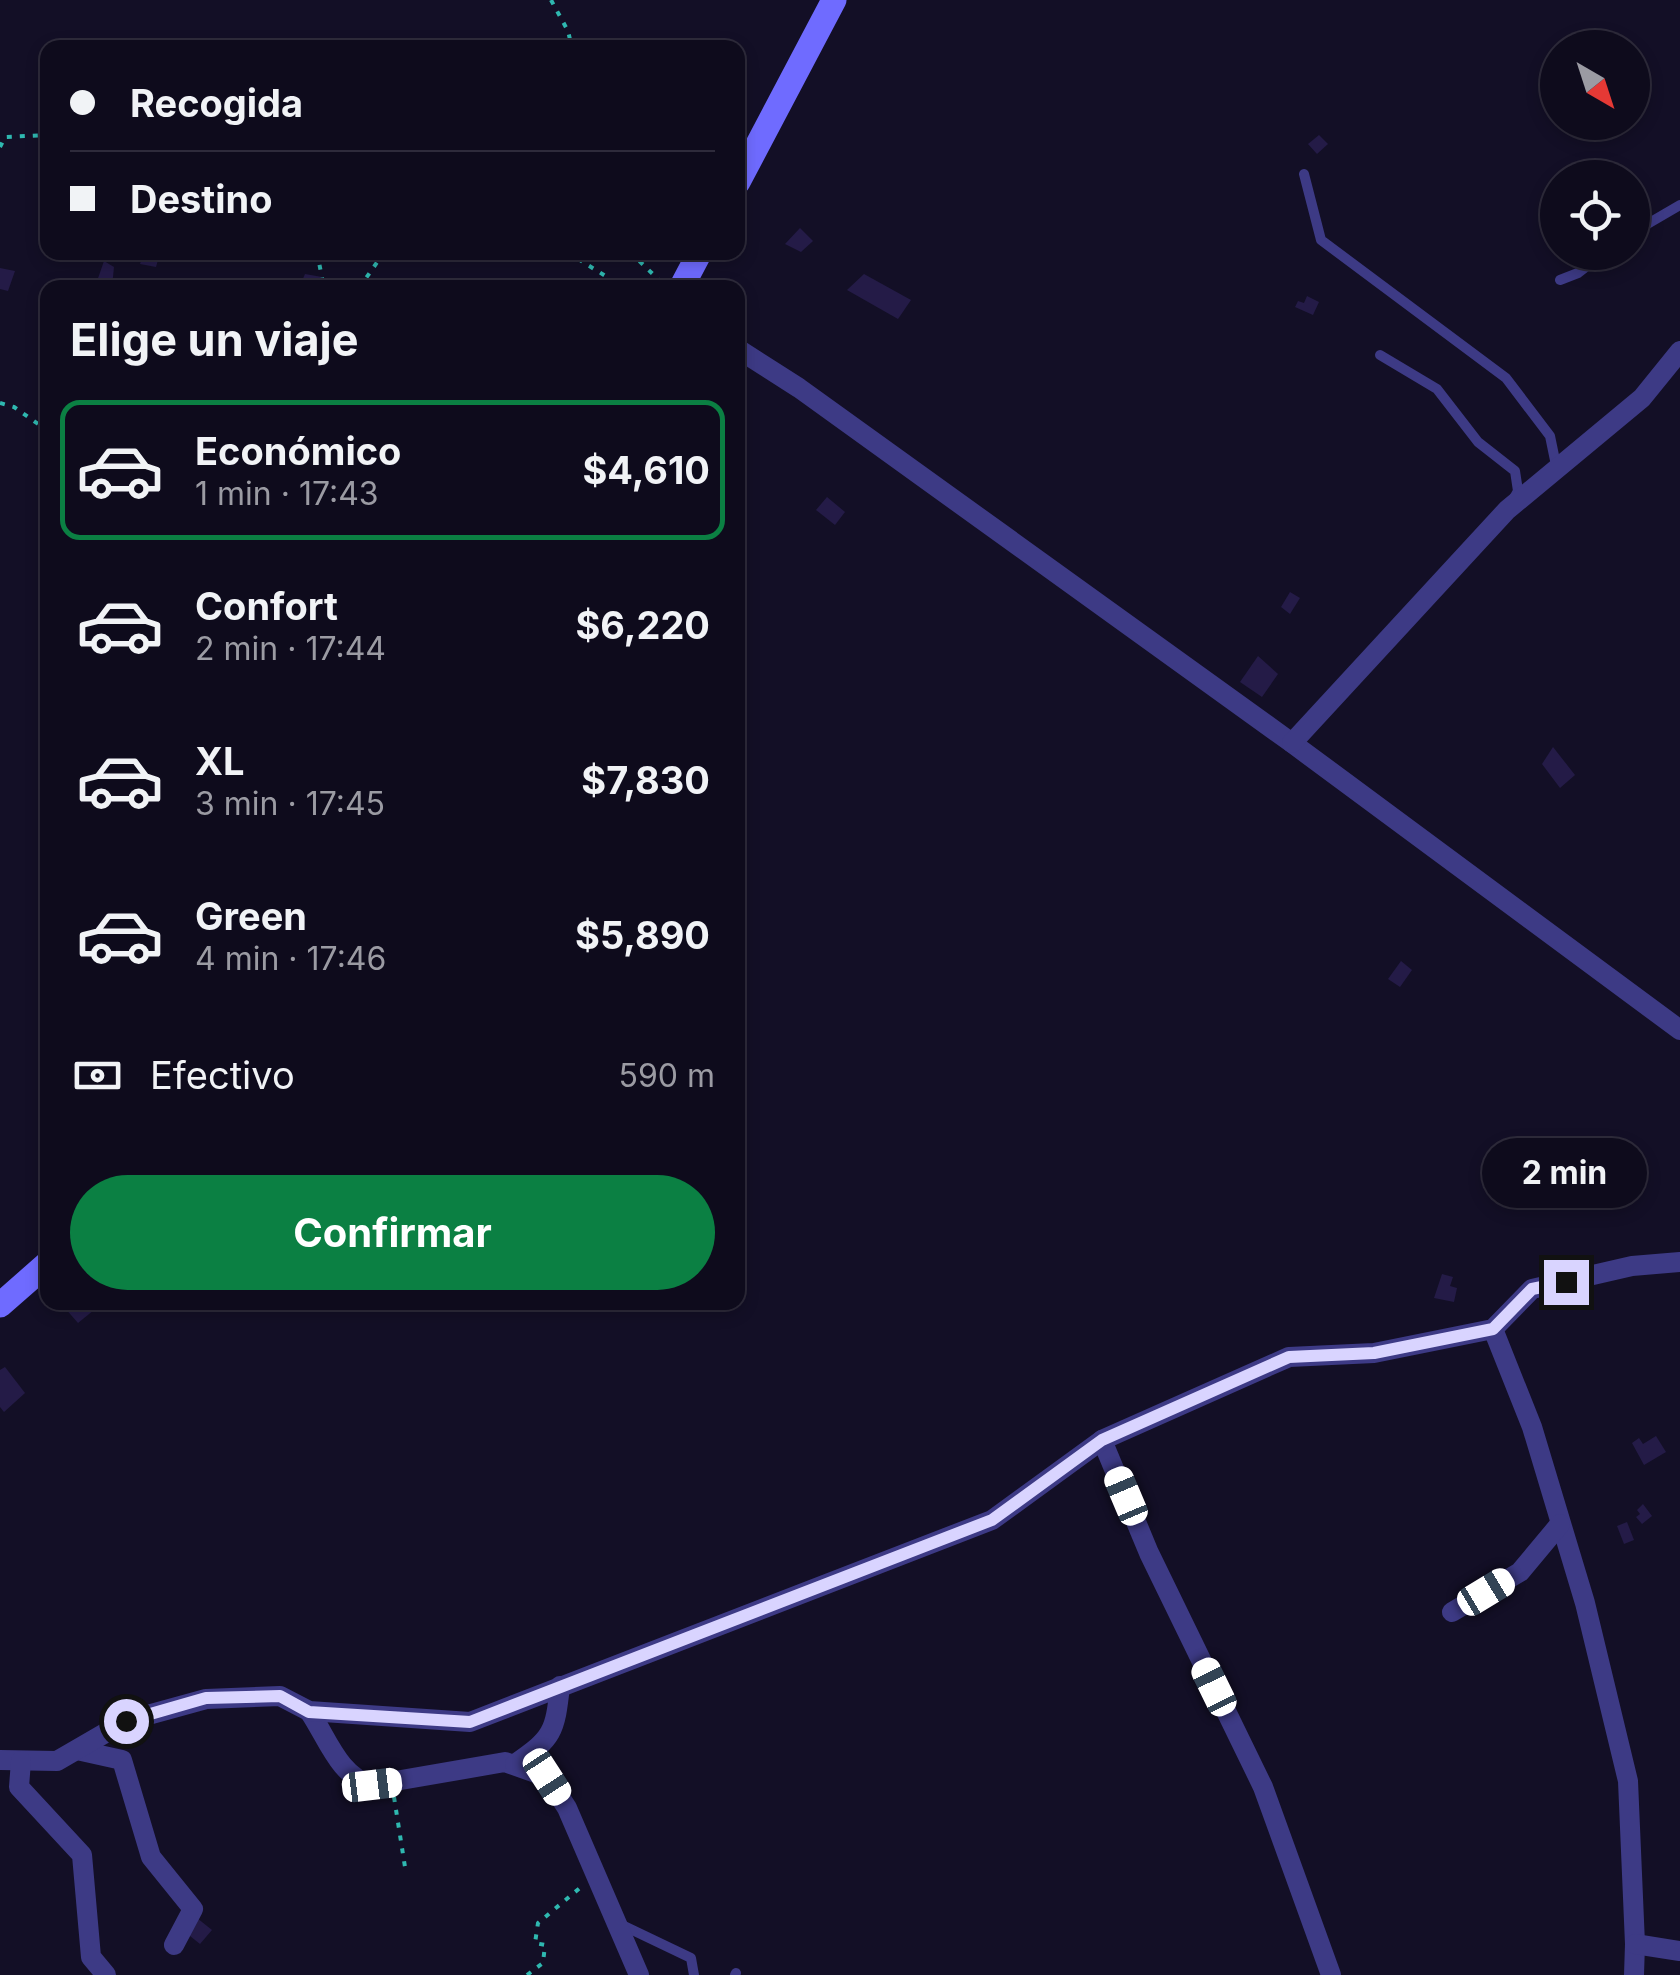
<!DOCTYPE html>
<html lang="es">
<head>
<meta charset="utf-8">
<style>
  :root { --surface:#0e0b1c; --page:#1c1929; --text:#f1f3f6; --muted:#9b9ba3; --line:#2e2b3b; --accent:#0b8043 }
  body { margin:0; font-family:Inter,sans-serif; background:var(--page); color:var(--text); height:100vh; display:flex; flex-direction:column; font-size:38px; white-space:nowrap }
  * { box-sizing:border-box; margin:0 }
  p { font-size:32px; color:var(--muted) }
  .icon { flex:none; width:55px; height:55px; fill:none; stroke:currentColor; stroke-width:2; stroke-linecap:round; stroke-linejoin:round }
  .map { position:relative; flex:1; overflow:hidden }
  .drawer { position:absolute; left:40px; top:280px; width:705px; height:1030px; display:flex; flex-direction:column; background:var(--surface); border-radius:20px; box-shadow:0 5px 15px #0003,0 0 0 2px var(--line) }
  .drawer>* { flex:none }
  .top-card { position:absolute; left:40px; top:40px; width:705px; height:220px; border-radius:20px; box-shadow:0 5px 15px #0003,0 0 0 2px var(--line); display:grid; align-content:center; height:220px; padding:0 30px; background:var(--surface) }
  .needle { width:65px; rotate:141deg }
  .fabs { position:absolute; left:1540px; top:30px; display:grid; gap:20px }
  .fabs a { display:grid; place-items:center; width:110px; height:110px; border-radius:50%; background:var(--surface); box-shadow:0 5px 15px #0003,0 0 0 2px var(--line); font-size:50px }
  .end { position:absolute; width:45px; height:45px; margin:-22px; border:12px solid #d9d4ff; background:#111; box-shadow:0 0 0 5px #111 }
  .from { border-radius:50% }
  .bubble { position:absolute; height:70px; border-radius:35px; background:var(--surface); box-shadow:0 5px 15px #0003,0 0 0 2px var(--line); font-size:32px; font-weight:700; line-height:70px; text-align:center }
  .car { position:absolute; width:30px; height:60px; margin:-30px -15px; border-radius:12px; box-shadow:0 0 8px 2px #0007; background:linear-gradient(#fff 24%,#345 0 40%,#fff 0 76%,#345 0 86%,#fff 0) }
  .top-card b { display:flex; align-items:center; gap:35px; height:95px; font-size:38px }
  .top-card b+b { border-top:2px solid var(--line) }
  .top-card i { width:25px; height:25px; background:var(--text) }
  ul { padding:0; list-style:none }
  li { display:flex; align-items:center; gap:30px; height:140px; margin:0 20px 15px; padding:0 10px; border:5px solid transparent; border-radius:20px }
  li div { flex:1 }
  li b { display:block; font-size:38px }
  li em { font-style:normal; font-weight:700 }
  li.current { border-color:var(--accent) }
  li>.icon { width:90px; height:90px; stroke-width:1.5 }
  h2 { padding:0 30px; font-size:45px; line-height:120px }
  .pay { display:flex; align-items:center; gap:25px; height:110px; padding:0 30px; font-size:38px }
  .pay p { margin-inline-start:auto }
  .cta { display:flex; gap:20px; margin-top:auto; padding:20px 30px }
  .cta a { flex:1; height:115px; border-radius:60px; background:var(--accent); color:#fff; font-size:40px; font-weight:700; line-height:115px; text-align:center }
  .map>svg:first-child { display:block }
</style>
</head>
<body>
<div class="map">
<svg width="1680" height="1975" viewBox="0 0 1680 1975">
  <rect width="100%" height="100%" fill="#130f26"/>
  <g fill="#241b47">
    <path d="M1319 135 1328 144 1317 154 1308 144Z"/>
    <path d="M800 228 813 241 801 252 785 244Z"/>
    <path d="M144 252 160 253 156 267 140 264Z"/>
    <path d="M104 261 114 267 112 287 96 284Z"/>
    <path d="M0 268 15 271 8 291 0 289Z"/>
    <path d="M305 274 322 277 319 288H299Z"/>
    <path d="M864 274 911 300 898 319 847 290Z"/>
    <path d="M1307 296 1319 302 1313 315 1295 307 1298 301 1304 303Z"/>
    <path d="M827 497 845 512 835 525 816 510Z"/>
    <path d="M1290 592 1300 598 1290 614 1281 607Z"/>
    <path d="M1258 656 1278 674 1262 697 1240 682Z"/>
    <path d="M1553 747 1575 775 1560 788 1542 764Z"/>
    <path d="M1401 961 1412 970 1400 987 1388 979Z"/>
    <path d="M1442 1274 1453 1277 1450 1286 1457 1288 1454 1302 1434 1298Z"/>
    <path d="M69 1302H87L94 1310 78 1323 64 1307Z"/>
    <path d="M5 1367 25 1393 4 1412 0 1407V1370Z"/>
    <path d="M1656 1436 1666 1452 1644 1465 1632 1443 1639 1438 1643 1444Z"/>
    <path d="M1643 1504 1652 1516 1642 1524 1636 1517 1640 1514 1637 1510Z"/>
    <path d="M1627 1522 1634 1540 1624 1544 1617 1526Z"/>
    <path d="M197 1918 212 1930 200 1944 185 1932Z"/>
  </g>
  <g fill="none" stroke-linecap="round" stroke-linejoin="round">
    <g stroke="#2fb8b0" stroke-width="4" stroke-dasharray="5 8" stroke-linecap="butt">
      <path d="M551 0 568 31 572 48"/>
      <path d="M0 147 5 137 48 135"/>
      <path d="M317 252 324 288"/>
      <path d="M567 252 607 277 613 288"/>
      <path d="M630 252 660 281"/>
      <path d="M359 288 378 261 380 252"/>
      <path d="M0 403 14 407 48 431"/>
      <path d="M394 1797 405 1867"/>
      <path d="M527 1975 543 1963 545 1945 535 1943 538 1923 581 1887"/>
    </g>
    <g stroke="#3d3a85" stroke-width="10">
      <path d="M1304 174 1321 240 1506 378 1550 436 1557 470"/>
      <path d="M1632 233 1680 205"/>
      <path d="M1560 280 1578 273 1605 252"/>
      <path d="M1380 355 1437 389 1478 442 1515 471 1518 491 1513 500"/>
      <path d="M622 1925 691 1958 694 1975"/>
      <path d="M735 1975 736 1973"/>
    </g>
    <g stroke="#3d3a85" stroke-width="20">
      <path d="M738 349 799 388 1292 743 1680 1030"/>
      <path d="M1292 743 1507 510 1642 398 1680 351"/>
      <path d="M1493 1329 1532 1427 1585 1603 1628 1781 1635 1944 1634 1975"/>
      <path d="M1102 1440 1149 1553 1263 1787 1331 1975"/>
      <path d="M1452 1612 1520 1572 1560 1524"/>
      <path d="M309 1711C327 1737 339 1777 372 1785L505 1762 547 1777 567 1808 639 1975"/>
      <path d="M77 1750 122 1760 151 1857 193 1909 174 1945"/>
      <path d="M0 1760 57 1761 126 1721 206 1699 280 1696 309 1711 470 1722 992 1520 1102 1440 1289 1357 1374 1353 1493 1329 1532 1289 1632 1266 1680 1262"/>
      <path d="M21 1761 19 1787 82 1855 91 1957 106 1975"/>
      <path d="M515 1764C553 1738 555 1732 560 1686"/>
      <path d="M1635 1944 1680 1951"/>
    </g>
    <g stroke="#6f6bff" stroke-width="25">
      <path d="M738 182 834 0"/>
      <path d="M681 288 700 252"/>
      <path d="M0 1305 48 1263"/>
    </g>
  </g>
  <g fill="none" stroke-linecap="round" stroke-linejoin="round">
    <path stroke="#d9d4ff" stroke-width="12" d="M126 1721 206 1698 280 1696 309 1712 470 1722 992 1520 1102 1440 1289 1357 1374 1353 1493 1329 1532 1289 1566 1282"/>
  </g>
</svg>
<div class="fabs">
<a><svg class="needle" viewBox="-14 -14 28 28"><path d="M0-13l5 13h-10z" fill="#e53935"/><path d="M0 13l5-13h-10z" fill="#9b9ba3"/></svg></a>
<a><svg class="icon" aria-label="locate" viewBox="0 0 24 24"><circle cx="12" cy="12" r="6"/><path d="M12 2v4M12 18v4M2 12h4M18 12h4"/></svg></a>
</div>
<i class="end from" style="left:126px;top:1721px"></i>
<i class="end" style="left:1566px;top:1282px"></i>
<div class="bubble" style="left:1482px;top:1138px;width:165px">2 min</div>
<i class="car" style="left:1126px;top:1496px;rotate:337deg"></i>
<i class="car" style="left:1486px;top:1592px;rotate:59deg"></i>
<i class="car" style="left:1214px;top:1687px;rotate:334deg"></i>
<i class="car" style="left:547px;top:1777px;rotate:147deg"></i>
<i class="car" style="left:372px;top:1785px;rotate:83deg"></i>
<div class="top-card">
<b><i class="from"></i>Recogida</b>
<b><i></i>Destino</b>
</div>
<section class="drawer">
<h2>Elige un viaje</h2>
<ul>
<li class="current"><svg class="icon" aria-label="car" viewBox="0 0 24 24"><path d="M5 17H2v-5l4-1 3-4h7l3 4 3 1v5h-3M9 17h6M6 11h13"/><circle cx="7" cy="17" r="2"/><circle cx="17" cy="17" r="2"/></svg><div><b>Económico</b><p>1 min · 17:43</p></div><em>$4,610</em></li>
<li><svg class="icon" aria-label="car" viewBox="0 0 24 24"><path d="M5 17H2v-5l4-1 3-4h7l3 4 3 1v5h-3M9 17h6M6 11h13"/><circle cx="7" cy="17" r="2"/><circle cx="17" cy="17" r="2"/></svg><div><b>Confort</b><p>2 min · 17:44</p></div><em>$6,220</em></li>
<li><svg class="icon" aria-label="car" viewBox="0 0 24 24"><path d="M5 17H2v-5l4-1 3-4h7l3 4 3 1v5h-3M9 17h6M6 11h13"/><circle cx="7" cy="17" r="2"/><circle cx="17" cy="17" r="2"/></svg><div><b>XL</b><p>3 min · 17:45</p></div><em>$7,830</em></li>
<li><svg class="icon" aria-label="car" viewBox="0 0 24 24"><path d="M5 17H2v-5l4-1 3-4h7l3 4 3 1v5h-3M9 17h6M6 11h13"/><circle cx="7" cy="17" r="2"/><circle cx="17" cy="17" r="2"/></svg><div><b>Green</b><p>4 min · 17:46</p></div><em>$5,890</em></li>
</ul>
<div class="pay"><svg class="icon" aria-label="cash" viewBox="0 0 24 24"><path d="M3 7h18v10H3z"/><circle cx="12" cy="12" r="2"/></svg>Efectivo<p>590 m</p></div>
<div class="cta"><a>Confirmar</a></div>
</section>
</div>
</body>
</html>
